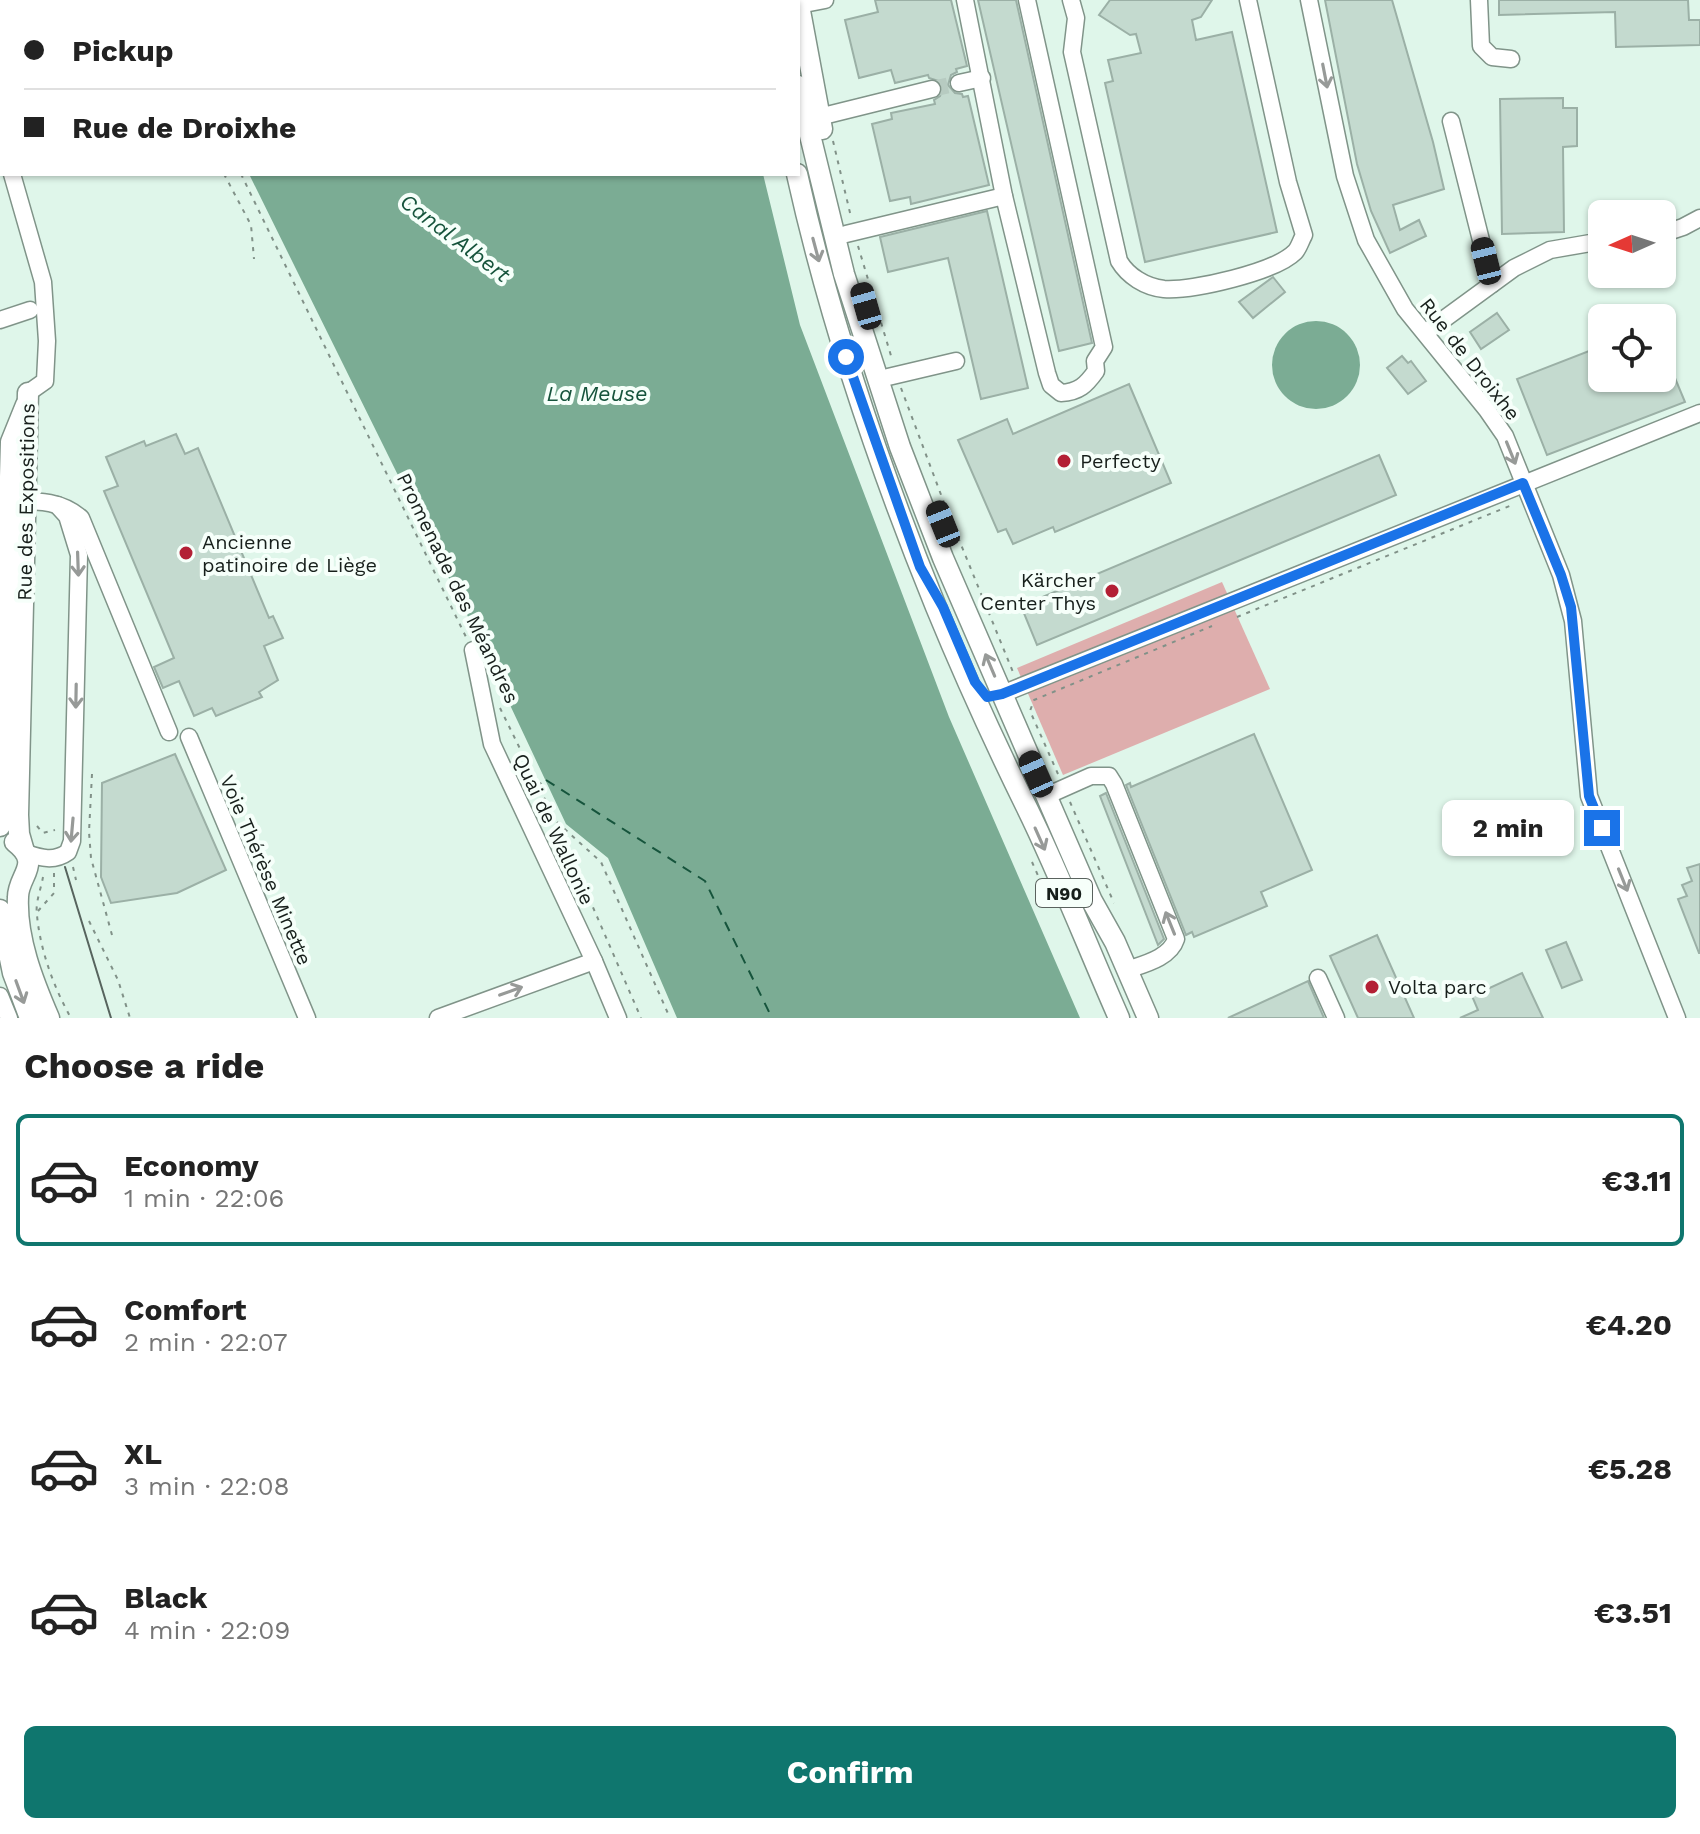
<!DOCTYPE html>
<html lang="en">
<head>
<meta charset="utf-8">
<style>
  :root { --surface:#fff; --page:#f2f2f2; --text:#222; --muted:#767676; --line:#e0e0e0; --accent:#0f766e }
  body { margin:0; font-family:"Work Sans",sans-serif; background:var(--page); color:var(--text); height:100vh; display:flex; flex-direction:column; font-size:30px; white-space:nowrap }
  * { box-sizing:border-box; margin:0 }
  p { font-size:26px; color:var(--muted) }
  .icon { flex:none; width:44px; height:44px; fill:none; stroke:currentColor; stroke-width:2; stroke-linecap:round; stroke-linejoin:round }
  .map { position:relative; height:1018px; overflow:hidden }
  .details { display:flex; flex-direction:column; background:var(--surface); flex:1 }
  .details>* { flex:none }
  .guide { position:absolute; left:0px; top:0px; width:800px; height:176px; box-shadow:0 2px 6px #0004; display:grid; align-content:center; height:176px; padding:0 24px; background:var(--surface) }
  .needle { width:52px; rotate:267deg }
  .buttons { position:absolute; left:1588px; top:200px; display:grid; gap:16px }
  .buttons a { display:grid; place-items:center; width:88px; height:88px; border-radius:12px; background:var(--surface); box-shadow:0 2px 6px #0004; font-size:40px }
  .end { position:absolute; width:36px; height:36px; margin:-18px; border:10px solid #1a73e8; background:#fff; box-shadow:0 0 0 4px #fff }
  .from { border-radius:50% }
  .bubble { position:absolute; height:56px; border-radius:12px; background:var(--surface); box-shadow:0 2px 6px #0004; font-size:26px; font-weight:700; line-height:56px; text-align:center }
  .car { position:absolute; width:24px; height:48px; margin:-24px -12px; border-radius:10px; box-shadow:0 0 6px 2px #0007; background:linear-gradient(#222 24%,#8ab4d8 0 40%,#222 0 76%,#8ab4d8 0 86%,#222 0) }
  .guide b { display:flex; align-items:center; gap:28px; height:76px; font-size:30px }
  .guide b+b { border-top:2px solid var(--line) }
  .guide i { width:20px; height:20px; background:var(--text) }
  ul { padding:0; list-style:none }
  li { display:flex; align-items:center; gap:24px; height:132px; margin:0 16px 12px; padding:0 8px; border:4px solid transparent; border-radius:12px }
  li div { flex:1 }
  li b { display:block; font-size:30px }
  li em { font-style:normal; font-weight:700 }
  li.active { border-color:var(--accent) }
  li>.icon { width:72px; height:72px; stroke-width:1.5 }
  h2 { padding:0 24px; font-size:36px; line-height:96px }
  .primary-button { display:flex; gap:16px; margin-top:auto; padding:16px 24px }
  .primary-button a { flex:1; height:92px; border-radius:12px; background:var(--accent); color:#fff; font-size:32px; font-weight:700; line-height:92px; text-align:center }
  .map>svg:first-child { display:block }
</style>
</head>
<body>
<div class="map">
<svg width="1700" height="1018" viewBox="0 0 1700 1018">
  <rect width="100%" height="100%" fill="#dff6ea"/>
  <path fill="#deaead" d="M1222 582 1270 689 1063 775 1017 668Z"/>
  <g fill="#7bac94">
    <rect x="357" y="0" width="369" height="2"/>
    <path d="M249 174H763L800 325 949 717 1080 1018H677L608 858 566 824 479 639Z"/>
    <circle cx="1316" cy="365" r="44"/>
  </g>
  <g fill="none" stroke-linecap="round" stroke-linejoin="round">
    <path stroke="#16543c" stroke-width="2" stroke-dasharray="10 8" stroke-linecap="butt" d="M546 780 705 881 772 1018"/>
  </g>
  <g fill="#c4dacf" stroke="#9bb0a6" stroke-width="2">
    <path d="M875 0H951L967 66 956 69 957 72 951 75 948 85 955 93 962 94 963 97 968 96 989 185 911 204 910 197 890 201 872 124 892 119 891 113 935 104 934 100 940 96 943 87 939 81 929 78 928 75 895 83 891 70 859 78 845 20 878 12Z"/>
    <path d="M978 0H1016L1092 343 1059 351Z"/>
    <path d="M1110 0H1212L1201 17 1192 20 1196 40 1232 32 1277 232 1145 262 1105 83 1113 81 1108 60 1141 53 1136 34 1130 35 1099 15Z"/>
    <path d="M1325 0H1392L1433 142 1444 189 1393 205 1400 230 1419 220 1426 236 1390 253 1371 211 1357 164Z"/>
    <path d="M1499 0H1688L1689 20H1700V45L1616 47 1615 12 1499 15Z"/>
    <path d="M1563 98V108H1577V146L1563 147 1564 232 1502 234 1500 99Z"/>
    <path d="M987 211 1028 388 981 399 948 258 888 272 880 237Z"/>
    <path d="M1273 277 1285 292 1253 318 1239 302Z"/>
    <path d="M1497 313 1509 330 1481 349 1470 332Z"/>
    <path d="M1602 346V378H1662V347L1685 402 1547 455 1517 379Z"/>
    <path d="M1402 356 1408 363 1411 361 1426 381 1408 394 1387 368Z"/>
    <path d="M1129 384 1171 483 1055 532 1053 527 1013 544 1006 529 998 532 958 440 1007 419 1013 434Z"/>
    <path d="M176 434 185 454 198 448 269 618 273 616 283 638 264 646 278 680 259 692 262 697 216 716 212 708 194 716 179 681 163 688 154 667 174 658 104 491 118 486 106 457 144 441 146 446Z"/>
    <path d="M1379 455 1396 495 1037 645 1021 606Z"/>
    <path d="M1254 734 1312 870 1261 892 1267 906 1194 937 1192 932 1186 935 1126 785 1130 783 1131 787Z"/>
    <path d="M175 754 226 870 177 893 111 903 101 877 102 783Z"/>
    <path d="M1106 793 1164 939 1158 945 1100 796Z"/>
    <path d="M1700 864V953H1699L1678 899 1687 896 1682 885 1692 881 1687 868Z"/>
    <path d="M1377 935 1414 1018H1358L1330 956Z"/>
    <path d="M1566 942 1582 980 1562 988 1546 950Z"/>
    <path d="M1522 973 1543 1018H1460L1478 1010 1472 996Z"/>
    <path d="M1308 981 1324 1018H1228Z"/>
  </g>
  <g fill="none" stroke-linecap="round" stroke-linejoin="round">
    <path stroke="#b7cbc1" stroke-width="16" stroke-dasharray="16 8" stroke-linecap="butt" d="M932 89 959 83"/>
    <defs>
      <g id="minor">
        <path d="M965 0 1004 196 1047 373 1051 385 1061 393C1079 392 1086 385 1096 371L1095 361 1104 347 1027 0"/>
        <path d="M1071 0 1076 18 1072 52 1119 261C1128 276 1145 287 1164 289 1193 291 1275 272 1295 252 1299 248 1301 240 1304 235L1288 182 1248 0"/>
        <path d="M1309 0 1345 176 1366 240 1405 309 1487 410 1505 436 1561 575 1573 621 1589 796 1677 1018"/>
        <path d="M1479 0 1481 46 1492 57 1511 59"/>
        <path d="M799 5 825 0"/>
        <path d="M959 83 982 78"/>
        <path d="M819 117 932 89"/>
        <path d="M1451 121 1492 284"/>
        <path d="M0 131 2 138"/>
        <path d="M12 174 43 282 47 341 45 381 28 393"/>
        <path d="M846 234 1004 196"/>
        <path d="M1662 234 1683 227 1700 218"/>
        <path d="M0 320 30 310"/>
        <path d="M1425 333 1514 268 1550 250 1602 241"/>
        <path d="M888 377 956 361"/>
        <path d="M15 501C40 501 61 501 81 518L169 732"/>
        <path d="M473 650 492 744 594 961 618 1018"/>
        <path d="M1002 694 1700 413"/>
        <path d="M189 737 307 1018"/>
        <path d="M1046 796 1091 776H1109L1114 784 1176 939C1170 958 1144 964 1127 970"/>
        <path d="M26 853C41 858 54 862 68 852L72 841 79 555 67 516 57 505"/>
        <path d="M1318 978 1336 1018"/>
        <path d="M0 996 9 1018"/>
        <path d="M438 1018 594 961"/>
      </g>
      <g id="major">
        <path d="M763 0 764 2"/>
        <path d="M781 0 782 2"/>
        <path d="M798 0 822 129"/>
        <path d="M798 86 844 274 900 447 943 558 1092 901 1115 942 1148 1018"/>
        <path d="M797 174C830 322 879 467 936 607 964 675 994 741 1026 806 1060 875 1088 948 1119 1018"/>
        <path d="M0 826 11 442 26 405"/>
        <path d="M15 842C43 864 18 875 18 897 16 938 33 981 49 1018"/>
        <path d="M23 848 19 834 18 815 28 393"/>
        <path d="M0 910 13 973 30 1018"/>
      </g>
    </defs>
    <use href="#minor" stroke="#809489" stroke-width="19"/>
    <use href="#major" stroke="#809489" stroke-width="23"/>
    <g stroke="#819188" stroke-width="2" stroke-dasharray="4 6" stroke-linecap="butt">
      <path d="M110 0 112 2"/>
      <path d="M157 0 158 2"/>
      <path d="M347 0V2"/>
      <path d="M833 141 851 217"/>
      <path d="M224 174 251 225 254 259"/>
      <path d="M241 174 466 637"/>
      <path d="M858 246 892 359"/>
      <path d="M901 388 946 508 1013 672"/>
      <path d="M1237 617 1512 505"/>
      <path d="M500 708 556 822 641 1018"/>
      <path d="M92 774 89 832 91 858 112 935"/>
      <path d="M1058 774 1030 711 1034 700 1212 626"/>
      <path d="M538 785 546 780"/>
      <path d="M1070 802 1114 903"/>
      <path d="M557 822 601 862 670 1018"/>
      <path d="M37 826 43 833 55 830"/>
      <path d="M1032 862 1052 907"/>
      <path d="M73 867 76 880"/>
      <path d="M43 877C41 889 35 903 37 915 40 950 54 988 71 1018"/>
      <path d="M38 911 54 893V872"/>
      <path d="M89 921 118 980 130 1018"/>
    </g>
    <use href="#minor" stroke="#fff" stroke-width="16"/>
    <use href="#major" stroke="#fff" stroke-width="20"/>
    <path stroke="#57645e" stroke-width="2" d="M65 867 111 1018"/>
  </g>
  <defs><path id="oneway-shaft" d="M-6 0H5M1.5-3L5.5 0L1.5 3" fill="none" stroke-width="1.6" stroke-linecap="round" stroke-linejoin="round" transform="scale(2)"/></defs>
  <g stroke="#979a98">
    <use href="#oneway-shaft" transform="translate(1325 76) rotate(79)"/>
    <use href="#oneway-shaft" transform="translate(816 250) rotate(75)"/>
    <use href="#oneway-shaft" transform="translate(1511 453) rotate(68)"/>
    <use href="#oneway-shaft" transform="translate(78 564) rotate(88)"/>
    <use href="#oneway-shaft" transform="translate(990 665) rotate(-113)"/>
    <use href="#oneway-shaft" transform="translate(76 696) rotate(91)"/>
    <use href="#oneway-shaft" transform="translate(72 830) rotate(95)"/>
    <use href="#oneway-shaft" transform="translate(1040 839) rotate(66)"/>
    <use href="#oneway-shaft" transform="translate(1623 880) rotate(68)"/>
    <use href="#oneway-shaft" transform="translate(1170 923) rotate(-112)"/>
    <use href="#oneway-shaft" transform="translate(511 991) rotate(-20)"/>
    <use href="#oneway-shaft" transform="translate(20 992) rotate(70)"/>
  </g>
  <g fill="none" stroke-linecap="round" stroke-linejoin="round">
    <path stroke="#1a73e8" stroke-width="10" d="M846 357 920 567 943 607 975 682 987 697 1002 694 1523 483 1561 575 1571 607 1589 796 1602 828"/>
  </g>
  <g fill="#b32035" stroke="#f6fffa" stroke-width="3">
    <circle cx="1064" cy="461" r="8"/>
    <circle cx="186" cy="553" r="8"/>
    <circle cx="1112" cy="591" r="8"/>
    <circle cx="1372" cy="987" r="8"/>
  </g>
  <g text-anchor="middle" dominant-baseline="central" stroke-width="8" stroke-linejoin="round" paint-order="stroke">
    <rect fill="#f6fffa" stroke="#5a625e" stroke-width="2" x="1036" y="879" width="56" height="28" rx="6"/>
    <g font-size="18" font-weight="bold" fill="#171f1b">
      <text x="1064" y="893">N90</text>
    </g>
    <g font-size="20" fill="#171f1b" stroke="#f6fffa">
      <text transform="translate(1470 359) rotate(52)">Rue de Droixhe</text>
      <text transform="translate(26 502) rotate(-89)">Rue des Expositions</text>
      <text transform="translate(458 588) rotate(64)">Promenade des Méandres</text>
      <text transform="translate(554 829) rotate(65)">Quai de Wallonie</text>
      <text transform="translate(266 870) rotate(67)">Voie Thérèse Minette</text>
    </g>
    <g font-size="20" fill="#171f1b" stroke="#f6fffa" text-anchor="start">
      <text x="1080" y="461">Perfecty</text>
      <text x="202" y="542">Ancienne<tspan x="202" dy="23">patinoire de Liège</tspan></text>
      <text x="1096" y="580" text-anchor="end">Kärcher<tspan x="1096" dy="23">Center Thys</tspan></text>
      <text x="1388" y="987">Volta parc</text>
    </g>
    <g font-size="22" font-style="italic" fill="#16543c" stroke="#f6fffa">
      <text transform="translate(455 238) rotate(37)">Canal Albert</text>
      <text x="597" y="393">La Meuse</text>
    </g>
  </g>
</svg>
<div class="buttons">
<a><svg class="needle" viewBox="-14 -14 28 28"><path d="M0-13l5 13h-10z" fill="#e53935"/><path d="M0 13l5-13h-10z" fill="#767676"/></svg></a>
<a><svg class="icon" aria-label="locate" viewBox="0 0 24 24"><circle cx="12" cy="12" r="6"/><path d="M12 2v4M12 18v4M2 12h4M18 12h4"/></svg></a>
</div>
<i class="end from" style="left:846px;top:357px"></i>
<i class="end" style="left:1602px;top:828px"></i>
<div class="bubble" style="left:1442px;top:800px;width:132px">2 min</div>
<i class="car" style="left:1486px;top:261px;rotate:346deg"></i>
<i class="car" style="left:866px;top:306px;rotate:344deg"></i>
<i class="car" style="left:943px;top:524px;rotate:338deg"></i>
<i class="car" style="left:1036px;top:774px;rotate:336deg"></i>
<div class="guide">
<b><i class="from"></i>Pickup</b>
<b><i></i>Rue de Droixhe</b>
</div>
</div>
<section class="details">
<h2>Choose a ride</h2>
<ul>
<li class="active"><svg class="icon" aria-label="car" viewBox="0 0 24 24"><path d="M5 17H2v-5l4-1 3-4h7l3 4 3 1v5h-3M9 17h6M6 11h13"/><circle cx="7" cy="17" r="2"/><circle cx="17" cy="17" r="2"/></svg><div><b>Economy</b><p>1 min · 22:06</p></div><em>€3.11</em></li>
<li><svg class="icon" aria-label="car" viewBox="0 0 24 24"><path d="M5 17H2v-5l4-1 3-4h7l3 4 3 1v5h-3M9 17h6M6 11h13"/><circle cx="7" cy="17" r="2"/><circle cx="17" cy="17" r="2"/></svg><div><b>Comfort</b><p>2 min · 22:07</p></div><em>€4.20</em></li>
<li><svg class="icon" aria-label="car" viewBox="0 0 24 24"><path d="M5 17H2v-5l4-1 3-4h7l3 4 3 1v5h-3M9 17h6M6 11h13"/><circle cx="7" cy="17" r="2"/><circle cx="17" cy="17" r="2"/></svg><div><b>XL</b><p>3 min · 22:08</p></div><em>€5.28</em></li>
<li><svg class="icon" aria-label="car" viewBox="0 0 24 24"><path d="M5 17H2v-5l4-1 3-4h7l3 4 3 1v5h-3M9 17h6M6 11h13"/><circle cx="7" cy="17" r="2"/><circle cx="17" cy="17" r="2"/></svg><div><b>Black</b><p>4 min · 22:09</p></div><em>€3.51</em></li>
</ul>
<div class="primary-button"><a>Confirm</a></div>
</section>
</body>
</html>
